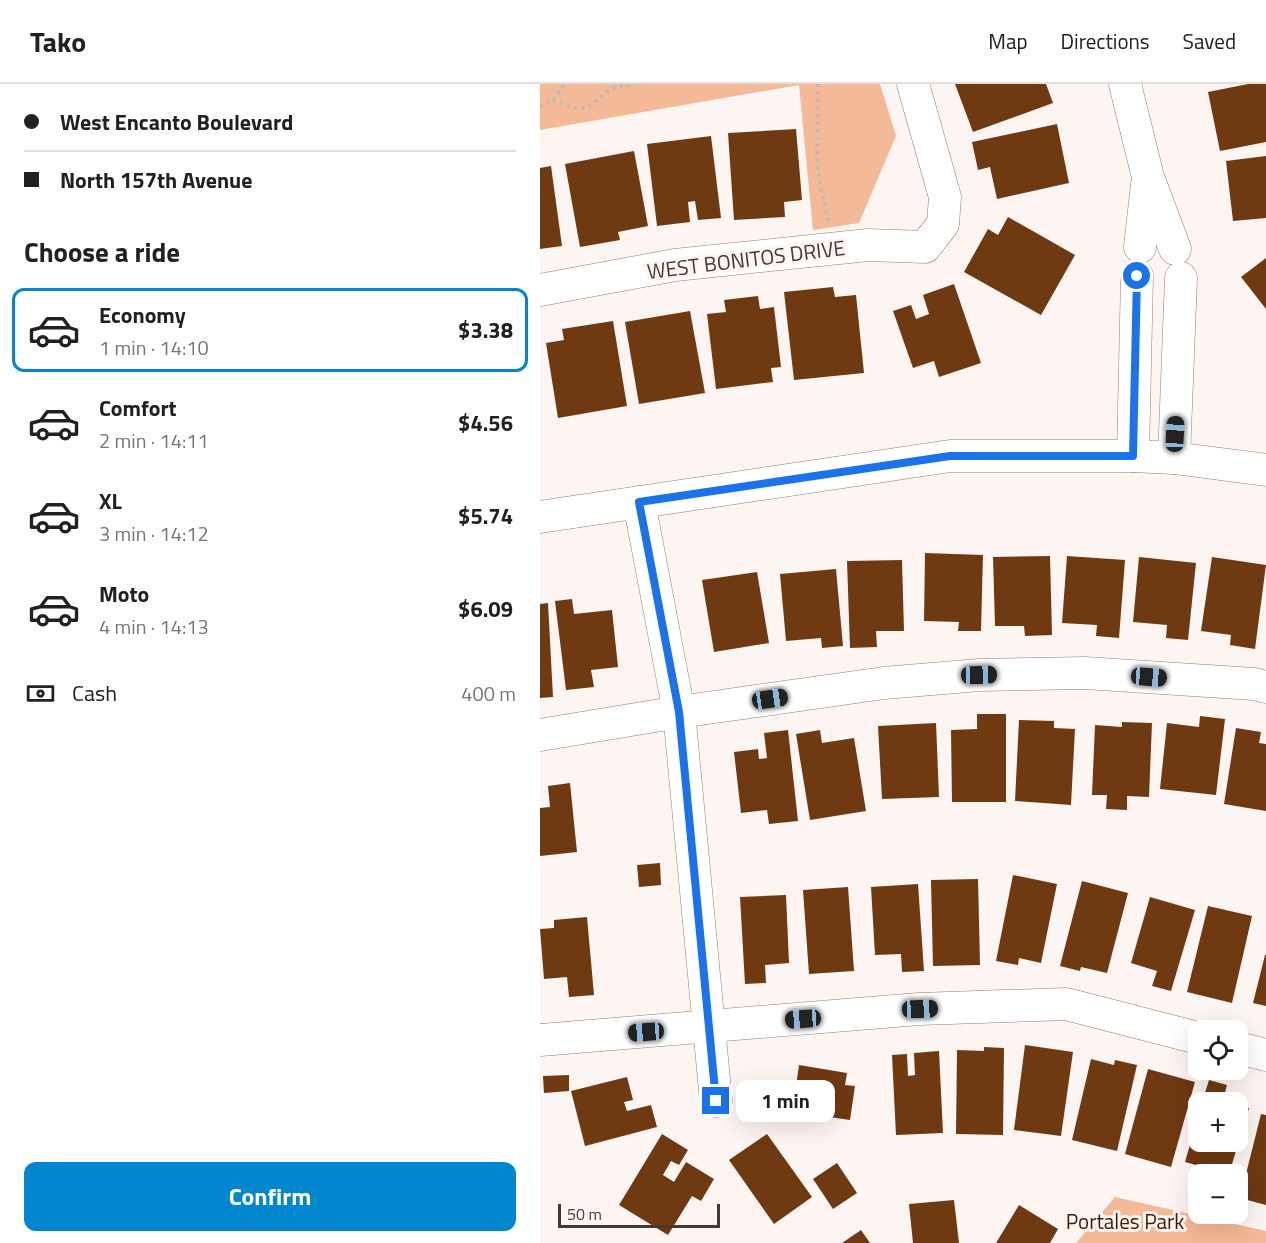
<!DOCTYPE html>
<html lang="en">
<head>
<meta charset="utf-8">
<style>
  :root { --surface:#fff; --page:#f2f2f2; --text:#202124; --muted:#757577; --line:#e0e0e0; --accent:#0386ce }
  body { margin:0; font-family:"Titillium Web",sans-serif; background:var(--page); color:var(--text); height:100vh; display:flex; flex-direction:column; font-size:22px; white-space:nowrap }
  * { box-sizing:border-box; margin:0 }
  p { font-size:20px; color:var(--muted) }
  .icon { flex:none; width:33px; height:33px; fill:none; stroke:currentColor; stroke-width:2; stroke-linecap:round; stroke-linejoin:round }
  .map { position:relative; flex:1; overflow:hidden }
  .drawer { display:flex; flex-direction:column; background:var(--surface); width:540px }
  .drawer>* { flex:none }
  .banner { display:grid; align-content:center; height:132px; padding:0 24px; background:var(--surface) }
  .fabs { position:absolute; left:648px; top:936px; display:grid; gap:12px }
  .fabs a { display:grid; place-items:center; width:60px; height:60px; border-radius:12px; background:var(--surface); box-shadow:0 6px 24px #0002; font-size:30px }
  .scale { position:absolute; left:18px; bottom:15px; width:162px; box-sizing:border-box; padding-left:6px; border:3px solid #443831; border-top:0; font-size:16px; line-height:21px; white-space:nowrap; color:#443831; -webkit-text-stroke:4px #fcf5f2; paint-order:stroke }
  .end { position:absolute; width:27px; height:27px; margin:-14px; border:8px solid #1a73e8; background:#fff; box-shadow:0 0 0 3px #fff }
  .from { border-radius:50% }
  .bubble { position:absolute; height:42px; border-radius:12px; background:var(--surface); box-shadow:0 6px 24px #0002; font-size:20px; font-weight:700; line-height:42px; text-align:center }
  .car { position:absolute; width:18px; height:36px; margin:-18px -9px; border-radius:8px; box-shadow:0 0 4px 2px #0007; background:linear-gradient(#222 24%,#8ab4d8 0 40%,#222 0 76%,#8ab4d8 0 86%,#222 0) }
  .banner b { display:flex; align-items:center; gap:21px; height:57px; font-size:22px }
  .banner b+b { border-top:2px solid var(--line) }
  .banner i { width:15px; height:15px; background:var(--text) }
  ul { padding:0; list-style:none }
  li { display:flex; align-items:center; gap:18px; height:84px; margin:0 12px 9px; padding:0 12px; border:3px solid transparent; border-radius:12px }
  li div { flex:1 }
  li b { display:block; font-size:22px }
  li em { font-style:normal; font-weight:700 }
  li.active { border-color:var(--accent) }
  li>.icon { width:54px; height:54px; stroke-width:1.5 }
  h2 { padding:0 24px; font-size:27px; line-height:72px }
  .pay { display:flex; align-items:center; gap:15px; height:66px; padding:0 24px; font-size:22px }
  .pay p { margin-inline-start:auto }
  .cta { display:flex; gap:12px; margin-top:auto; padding:12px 24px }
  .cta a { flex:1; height:69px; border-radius:12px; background:var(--accent); color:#fff; font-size:24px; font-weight:700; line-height:69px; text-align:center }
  header { display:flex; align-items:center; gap:36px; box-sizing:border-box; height:84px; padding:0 30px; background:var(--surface); border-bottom:2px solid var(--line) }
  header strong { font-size:28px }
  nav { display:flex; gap:33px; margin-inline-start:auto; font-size:21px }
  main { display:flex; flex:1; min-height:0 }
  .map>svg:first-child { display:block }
</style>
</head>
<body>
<header>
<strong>Tako</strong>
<nav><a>Map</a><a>Directions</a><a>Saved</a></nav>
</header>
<main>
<section class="drawer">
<div class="banner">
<b><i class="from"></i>West Encanto Boulevard</b>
<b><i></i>North 157th Avenue</b>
</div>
<h2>Choose a ride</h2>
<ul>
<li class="active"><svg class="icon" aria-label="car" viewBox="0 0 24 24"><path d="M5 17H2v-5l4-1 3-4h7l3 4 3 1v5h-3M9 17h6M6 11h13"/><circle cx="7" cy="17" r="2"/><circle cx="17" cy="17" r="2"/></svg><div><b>Economy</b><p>1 min · 14:10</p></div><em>$3.38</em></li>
<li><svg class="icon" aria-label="car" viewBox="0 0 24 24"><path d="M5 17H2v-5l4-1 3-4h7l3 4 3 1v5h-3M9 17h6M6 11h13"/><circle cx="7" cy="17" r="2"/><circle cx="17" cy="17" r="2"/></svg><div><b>Comfort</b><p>2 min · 14:11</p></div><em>$4.56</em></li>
<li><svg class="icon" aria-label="car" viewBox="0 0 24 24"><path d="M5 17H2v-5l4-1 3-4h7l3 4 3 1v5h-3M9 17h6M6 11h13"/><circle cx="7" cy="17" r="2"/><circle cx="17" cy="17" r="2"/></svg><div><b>XL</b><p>3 min · 14:12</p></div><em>$5.74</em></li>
<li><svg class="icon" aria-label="car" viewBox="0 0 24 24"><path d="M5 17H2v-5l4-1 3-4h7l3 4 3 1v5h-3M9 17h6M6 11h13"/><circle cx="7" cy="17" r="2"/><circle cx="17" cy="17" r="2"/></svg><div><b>Moto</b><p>4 min · 14:13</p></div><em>$6.09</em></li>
</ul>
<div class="pay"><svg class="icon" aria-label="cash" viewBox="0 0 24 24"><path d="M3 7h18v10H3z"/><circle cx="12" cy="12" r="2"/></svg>Cash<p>400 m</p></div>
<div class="cta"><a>Confirm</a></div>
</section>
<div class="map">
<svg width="726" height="1159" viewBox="0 0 726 1159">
  <rect width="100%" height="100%" fill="#fcf5f2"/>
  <g fill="#f4ba98">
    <path d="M0 0H340L356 52 319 139 273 146 259 1 0 46Z"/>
    <path d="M575 1113 726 1147V1159H536Z"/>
  </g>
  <g fill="#6f3912">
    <path d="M415 0H506L513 19 433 48Z"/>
    <path d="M708 0H726V58L680 67 668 8Z"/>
    <path d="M517 40 529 99 457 115 450 83 438 86 432 58Z"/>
    <path d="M256 45 262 116 244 118 245 133 194 136 188 49Z"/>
    <path d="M171 52 181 134 158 136 155 117 148 118 150 138 117 142 107 60Z"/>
    <path d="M94 67 108 142 78 148 80 156 40 163 25 80Z"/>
    <path d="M726 72V134L693 137 686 77Z"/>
    <path d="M11 82 22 162 0 165V84Z"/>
    <path d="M468 133 535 171 501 231 424 188 448 145 458 151Z"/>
    <path d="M726 174V225L701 193Z"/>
    <path d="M414 200 441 279 399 293 394 277 373 284 353 227 371 221 376 235 389 230 383 211Z"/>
    <path d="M293 203 295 213 316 211 324 289 254 296 244 208Z"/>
    <path d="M218 212 220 225 234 223 241 283 231 284 233 298 176 305 167 230 186 228 184 216Z"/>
    <path d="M150 227 165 309 99 320 85 238Z"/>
    <path d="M73 237 87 322 18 334 6 259 24 256 22 245Z"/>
    <path d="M385 469 443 471 441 547H418L419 538 384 537Z"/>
    <path d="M510 472 512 551 485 552 484 542H455L453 473Z"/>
    <path d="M527 472 585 476 579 554 556 552 557 541 522 539Z"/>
    <path d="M599 473 656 479 648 556 626 554 627 541 593 538Z"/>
    <path d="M672 473 726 481 715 565 690 561 691 551 661 547Z"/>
    <path d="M362 476 364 547H336L337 563 310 564 307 477Z"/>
    <path d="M296 485 303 562 282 564 281 554 246 557 240 490Z"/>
    <path d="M217 488 229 559 174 568 162 496Z"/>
    <path d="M32 515 34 530 72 526 78 583 51 586 54 603 26 606 15 517Z"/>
    <path d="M8 519 13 613 0 614V520Z"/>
    <path d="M437 630H466V718H412L411 646 437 645Z"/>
    <path d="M660 632 685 635 676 711 620 705 627 639 659 643Z"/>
    <path d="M479 636 514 637V644L535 645 531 721 475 717Z"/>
    <path d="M582 638 612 639 609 713 587 712V726L566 725 567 711H552L555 641 582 643Z"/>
    <path d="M396 639 399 713 342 715 338 642Z"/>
    <path d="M696 644 721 648 719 659 726 660V727L684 720Z"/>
    <path d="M248 646 258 737 229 740 227 726 201 729 194 668 218 665 219 675 227 674 224 649Z"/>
    <path d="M280 646 282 659 314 654 326 727 270 736 256 650Z"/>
    <path d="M30 699 37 768 0 772V724L10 723 8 702Z"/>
    <path d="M120 779 121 801 99 803 97 781Z"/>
    <path d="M473 791 517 800 501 879 479 874 478 881 456 877Z"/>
    <path d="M438 795 440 881 393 882 391 796Z"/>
    <path d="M542 797 588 809 567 889 541 883 540 887 520 882Z"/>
    <path d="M378 800 384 887 362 888 361 870 335 871 331 803Z"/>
    <path d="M308 803 314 887 269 890 263 806Z"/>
    <path d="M246 811 249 879 225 881 226 899 205 900 200 813Z"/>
    <path d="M610 813 655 826 631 907 612 902 617 887 591 879Z"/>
    <path d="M668 822 712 832 692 919 647 908Z"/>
    <path d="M47 833 54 911 29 913 27 893 4 895 0 845 14 844V836Z"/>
    <path d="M725 871H726V922L713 919Z"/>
    <path d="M485 961 533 968 521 1052 474 1046Z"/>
    <path d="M444 963 464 964 463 1051 416 1050 417 966 444 967Z"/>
    <path d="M399 967 403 1049 356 1051 352 971 367 970 368 992 375 991 374 969Z"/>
    <path d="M551 975 574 981 575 976 597 981 577 1067 532 1056Z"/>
    <path d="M259 981 307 989 305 1001 315 1002 310 1036 235 1025 238 1007 255 1010Z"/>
    <path d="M608 985 655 998 631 1083 585 1070Z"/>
    <path d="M29 991V1007L4 1009 3 992Z"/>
    <path d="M87 993 93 1016 84 1018 87 1027 111 1021 117 1043 45 1062 31 1007Z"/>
    <path d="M669 996 687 1001 683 1016 689 1018H662Z"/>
    <path d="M698 1020 709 1024 689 1090 645 1078 658 1033V1058H698Z"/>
    <path d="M721 1030 726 1031V1121L700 1114Z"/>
    <path d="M122 1050 148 1066 139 1081 131 1077 123 1091 134 1098 146 1078 174 1095 161 1117 152 1112 128 1151 79 1121Z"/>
    <path d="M227 1050 272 1113 234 1140 189 1076Z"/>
    <path d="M297 1079 317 1109 293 1125 273 1095Z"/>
    <path d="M414 1116 419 1159H373L369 1120Z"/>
    <path d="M479 1121 518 1145 510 1159H456Z"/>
    <path d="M321 1146 330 1159H302Z"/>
  </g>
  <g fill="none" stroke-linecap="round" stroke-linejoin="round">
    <defs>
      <g id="minor">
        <path d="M585 0 608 93 635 165"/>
        <path d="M600 163 607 100"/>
        <path d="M0 206 135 181 328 161 385 163 403 140 405 113 373 0"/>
        <path d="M593 372 597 192"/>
        <path d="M634 374 641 194"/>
        <path d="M99 418 139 628 176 1017"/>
        <path d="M0 433 410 372H593L634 374 726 386"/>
        <path d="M0 651 139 628 344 599 439 591 545 589 714 600 726 603"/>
        <path d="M0 956 379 925 526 920 658 954"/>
        <path d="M698 964 726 971"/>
      </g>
    </defs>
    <use href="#minor" stroke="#987c6c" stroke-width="33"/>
    <g stroke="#c1b8b4" stroke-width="4" stroke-dasharray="3 4.5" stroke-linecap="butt">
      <path d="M278 0 277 73 280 101 289 139"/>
      <path d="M13 16 35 24H47L71 5 90 0"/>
      <path d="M0 23 13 16 25 0"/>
    </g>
    <use href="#minor" stroke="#fff" stroke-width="32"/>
  </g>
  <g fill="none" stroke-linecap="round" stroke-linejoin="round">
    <path stroke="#1a73e8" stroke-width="8" d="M176 1017 139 628 99 418 410 372H593L597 192"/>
  </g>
  <g text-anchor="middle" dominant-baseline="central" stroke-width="6" stroke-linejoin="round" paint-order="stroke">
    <g font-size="21" fill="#443831" stroke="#fcf5f2">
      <text transform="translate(206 175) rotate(-7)">WEST BONITOS DRIVE</text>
    </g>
    <g font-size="21" fill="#441c00" stroke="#fcf5f2">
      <text x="585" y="1137">Portales Park</text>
    </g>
  </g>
</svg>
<div class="fabs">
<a><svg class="icon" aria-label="locate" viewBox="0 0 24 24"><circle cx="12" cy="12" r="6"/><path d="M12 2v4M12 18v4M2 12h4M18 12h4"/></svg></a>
<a>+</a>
<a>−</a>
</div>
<div class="scale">50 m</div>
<i class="end from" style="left:597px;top:192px"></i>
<i class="end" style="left:176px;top:1017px"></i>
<div class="bubble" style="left:196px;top:996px;width:99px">1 min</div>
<i class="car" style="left:635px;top:350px;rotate:3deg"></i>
<i class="car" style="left:439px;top:591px;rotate:89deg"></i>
<i class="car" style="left:609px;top:593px;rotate:94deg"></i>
<i class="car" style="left:230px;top:615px;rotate:82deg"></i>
<i class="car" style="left:380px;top:925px;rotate:88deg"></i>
<i class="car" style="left:263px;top:935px;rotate:266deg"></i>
<i class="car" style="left:106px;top:948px;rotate:266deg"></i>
</div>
</main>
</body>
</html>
